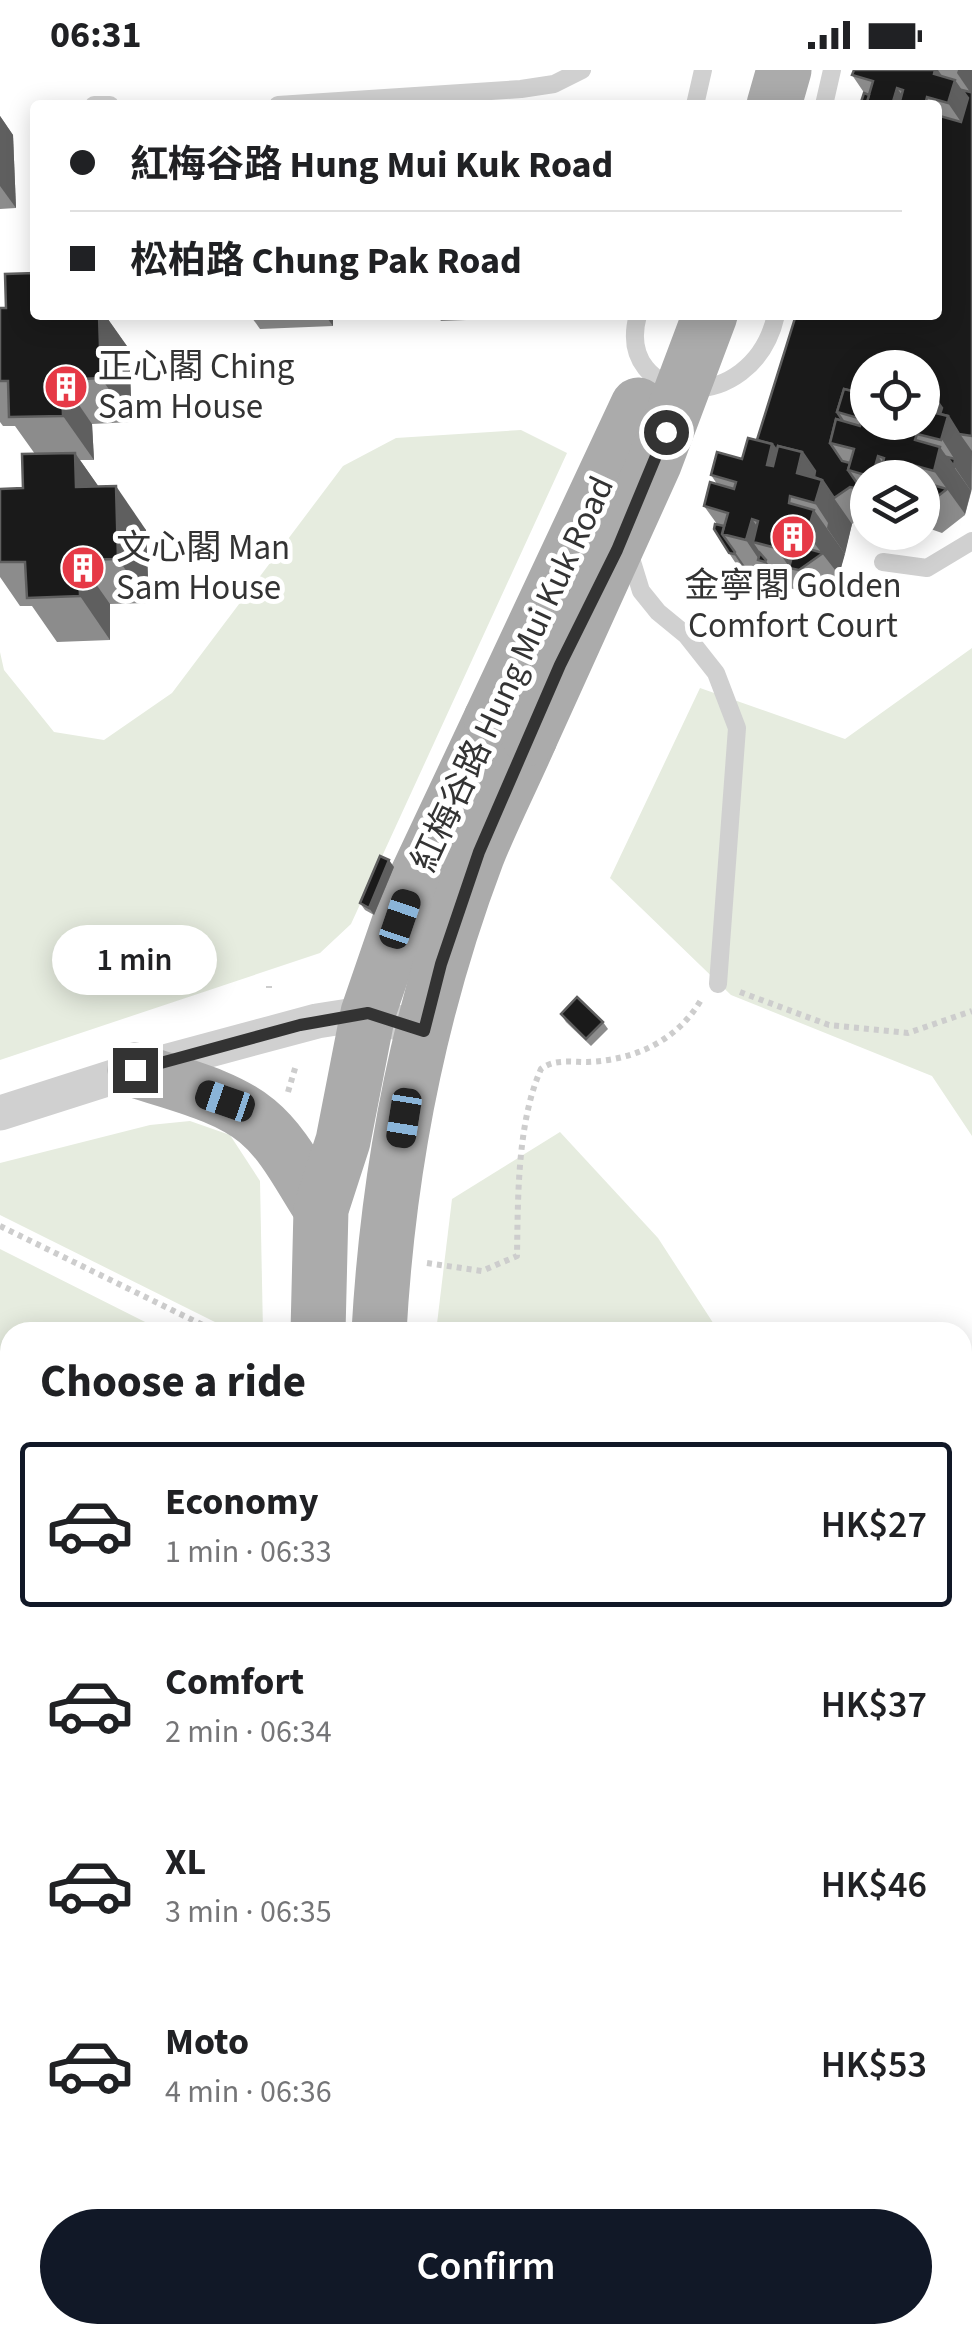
<!DOCTYPE html>
<html lang="en">
<head>
<meta charset="utf-8">
<style>
  :root { --surface:#fff; --page:#f6f6f6; --text:#202124; --muted:#757577; --line:#e0e0e0; --accent:#111827 }
  body { margin:0; font-family:"Source Sans 3","Noto Sans TC",sans-serif; background:var(--page); color:var(--text); height:100vh; display:flex; flex-direction:column; font-size:38px; white-space:nowrap }
  * { box-sizing:border-box; margin:0 }
  p { font-size:32px; color:var(--muted) }
  .icon { flex:none; width:55px; height:55px; fill:none; stroke:currentColor; stroke-width:2; stroke-linecap:round; stroke-linejoin:round }
  .map { position:relative; flex:1; overflow:hidden }
  .sheet { position:absolute; left:0px; top:1252px; width:972px; height:1022px; display:flex; flex-direction:column; background:var(--surface); border-radius:30px 30px 0 0; box-shadow:0 5px 25px #0003 }
  .sheet>* { flex:none }
  .banner { position:absolute; left:30px; top:30px; width:912px; height:220px; border-radius:10px; box-shadow:0 5px 25px #0003; display:grid; align-content:center; height:220px; padding:0 40px; background:var(--surface) }
  .fabs { position:absolute; left:850px; top:280px; display:grid; gap:20px }
  .fabs a { display:grid; place-items:center; width:90px; height:90px; border-radius:50%; background:var(--surface); box-shadow:0 5px 25px #0003; font-size:50px }
  .end { position:absolute; width:45px; height:45px; margin:-22px; border:12px solid #333; background:#fff; box-shadow:0 0 0 5px #fff }
  .from { border-radius:50% }
  .bubble { position:absolute; height:70px; border-radius:35px; background:var(--surface); box-shadow:0 5px 25px #0003; font-size:32px; font-weight:600; line-height:70px; text-align:center }
  .car { position:absolute; width:30px; height:60px; margin:-30px -15px; border-radius:12px; box-shadow:0 0 8px 2px #0007; background:linear-gradient(#222 24%,#8ab4d8 0 40%,#222 0 76%,#8ab4d8 0 86%,#222 0) }
  .banner b { display:flex; align-items:center; gap:35px; height:95px; font-size:38px }
  .banner b+b { border-top:2px solid var(--line) }
  .banner i { width:25px; height:25px; background:var(--text) }
  ul { padding:0; list-style:none }
  li { display:flex; align-items:center; gap:30px; height:165px; margin:0 20px 15px; padding:0 20px; border:5px solid transparent; border-radius:10px }
  li div { flex:1 }
  li b { display:block; font-size:38px }
  li em { font-style:normal; font-weight:600 }
  li.current { border-color:var(--accent) }
  li>.icon { width:90px; height:90px; stroke-width:1.5 }
  h2 { padding:0 40px; font-size:45px; line-height:120px }
  .cta { display:flex; gap:20px; margin-top:auto; padding:20px 40px }
  .cta a { flex:1; height:115px; border-radius:60px; background:var(--accent); color:#fff; font-size:40px; font-weight:600; line-height:115px; text-align:center }
  .status { display:flex; justify-content:space-between; align-items:center; height:70px; padding:0 50px; background:var(--surface); direction:ltr }
  .status svg { height:28px; fill:currentColor }
  .map>svg:first-child { display:block }
</style>
</head>
<body>
<div class="status"><b>06:31</b><svg viewBox="0 0 49 12"><path d="M0 12V9h3v3zM5 12V6h3v6zM10 12V3h3v9zM15 12V0h3v12zM26 1h20v11H26zM47 4h2v5h-2z"/></svg></div>
<div class="map">
<svg width="972" height="2274" viewBox="0 0 972 2274">
  <rect width="100%" height="100%" fill="#fff"/>
  <g fill="#e6ecdf">
    <path d="M521 360 567 383 351 854 320 883 0 990V582L4 600 54 662 104 670 172 623 343 396 396 368Z"/>
    <path d="M972 578V1066L932 1006 731 925 610 808 700 618 845 669Z"/>
    <path d="M190 1051 230 1065 260 1111 263 1262H235L0 1145V1093L150 1055Z"/>
    <path d="M560 1062 658 1168 719 1262H436L452 1129Z"/>
    <path d="M0 1179 165 1262H10V1297L0 1294Z"/>
    <path d="M972 1368V1686L963 1687 962 1369Z"/>
    <path d="M0 1761 10 1764V1896L0 1900Z"/>
    <path d="M972 1886V2274H723L745 2265H962V1898Z"/>
    <path d="M10 2104V2265H626L646 2274H0V2107Z"/>
  </g>
  <g fill="none" stroke-linecap="round" stroke-linejoin="round">
    <g stroke="#cdcdcd" stroke-width="6" stroke-dasharray="5 5" stroke-linecap="butt">
      <path d="M269 918V916"/>
      <path d="M740 922 829 955 908 963 972 941"/>
      <path d="M288 1022 296 995"/>
      <path d="M0 1156 217 1262"/>
      <path d="M427 1193 482 1201 517 1186C518 1128 517 1053 541 999 554 989 571 992 587 992 634 990 676 972 701 930"/>
      <path d="M0 2103 3 2095 10 2093"/>
      <path d="M357 2265 360 2274"/>
    </g>
    <g stroke="#d0d0d0" stroke-width="18">
      <path d="M94 35H110"/>
      <path d="M278 35 521 19 554 14 582 0"/>
      <path d="M695 35 703 0"/>
      <path d="M824 35 832 0"/>
      <path d="M638 245C613 335 752 351 776 245"/>
      <path d="M629 482 641 521 658 542 686 565 716 603 737 658 718 914"/>
      <path d="M883 492 927 498 972 471"/>
      <path d="M0 1505 10 1473"/>
    </g>
    <path stroke="#d0d0d0" stroke-width="35" d="M0 1043 135 1000 317 951 368 943 423 961"/>
    <g stroke="#ababab" stroke-width="55">
      <path d="M774 35 784 0"/>
      <path d="M135 1000C175 1014 224 1024 257 1051 285 1074 301 1109 321 1139"/>
      <path d="M318 1262 321 1139 343 1071 368 943 410 821 491 649"/>
      <path d="M379 1262C388 1100 419 939 477 786 493 746 513 707 530 668"/>
    </g>
    <g stroke="#a2a2a2" stroke-width="55">
      <path d="M962 1754 972 1752"/>
      <path d="M962 1840 972 1832"/>
      <path d="M0 1924 10 1921"/>
      <path d="M0 1990 10 1987"/>
      <path d="M0 2037 10 2034"/>
    </g>
    <g stroke="#ababab" stroke-width="55">
      <path d="M491 649 638 335"/>
      <path d="M530 668 654 394 710 245"/>
    </g>
  </g>
  <g fill="#8c8c8c">
    <path d="M854 0H972V419L965 445 942 463 922 456V408H868V443L852 454 839 505 841 509 817 526 783 516V518L776 516 775 514 753 508 752 510 746 509 729 483 717 454 704 436 717 414 711 405 741 388 757 370 938 245V35H860L865 24 852 5Z"/>
    <path d="M0 46 13 65 16 138 0 139Z"/>
    <path d="M0 238 35 245H105L129 279 132 352 92 354 94 390H80L98 416 146 460 149 533 110 534V570L57 572 32 536H20L0 507V419L23 418 35 384 15 356H3L0 352Z"/>
    <path d="M250 245H333V256L260 259Z"/>
    <path d="M437 245H515V248L441 251Z"/>
    <path d="M394 797 374 845 365 840 360 833Z"/>
    <path d="M561 944 603 952 608 959 591 976 566 952Z"/>
    <path d="M0 1375 10 1378V1456L0 1453Z"/>
  </g>
  <g fill="#5f5f5f">
    <path d="M935 0H938L952 20 955 10 972 34V68L948 33 934 4Z"/>
    <path d="M958 0H972V25L957 3Z"/>
    <path d="M897 18 909 35H892Z"/>
    <path d="M0 46 13 65 16 138 0 116Z"/>
    <path d="M99 245H105L129 279 132 352 101 308Z"/>
    <path d="M325 245H333V256Z"/>
    <path d="M62 310 92 354 94 390 63 346Z"/>
    <path d="M929 320 972 381 971 421 954 396 955 390 922 338Z"/>
    <path d="M772 374 802 382 852 454 845 484 827 458 828 453 815 433 755 407Z"/>
    <path d="M940 377 971 421 965 444 934 401Z"/>
    <path d="M75 383 106 427 76 417Z"/>
    <path d="M878 386 893 408H872Z"/>
    <path d="M909 394 918 408H905Z"/>
    <path d="M116 416 146 460 149 533 118 489Z"/>
    <path d="M814 440 845 484 839 505 807 464Z"/>
    <path d="M752 449 770 475 782 457 808 494 790 498 776 478 753 472 783 516V518L765 492 760 491 746 470Z"/>
    <path d="M735 482 753 508 752 510 734 484Z"/>
    <path d="M79 490 110 534V570L80 526Z"/>
    <path d="M389 790 394 797 374 845 369 838Z"/>
    <path d="M10 1407V1450L0 1437Z"/>
  </g>
  <g fill="#1a1a1a" stroke="#5f5f5f" stroke-width="2.5">
    <path d="M854 0H935L934 4 955 10 948 33 927 27 925 35H899L903 20 897 18 892 35H866L873 11 852 5Z"/>
    <path d="M972 14V366L959 364 948 346 940 344 942 338 929 320 922 318V298H868V325L844 319 837 342 843 351 836 349 830 373 842 391 850 393 848 400 861 419 850 417 834 428 822 410 814 407 815 401 802 382 778 376 777 381 772 374 757 370 796 245H938V55L940 46 961 52 968 28 962 20 970 22Z"/>
    <path d="M864 23 869 25 866 35H860Z"/>
    <path d="M35 203V245H99L101 308 62 310 63 346 9 347 8 311H0V238H6L5 204Z"/>
    <path d="M922 318 929 320 923 340 948 346 941 370 917 364 915 370 940 377 934 401 909 394 905 408H879L884 388 878 386 872 407 848 400 854 379 830 373 836 349 860 356 862 349 837 342 844 319 868 325V352H922Z"/>
    <path d="M748 368 772 374 767 395 773 396 778 376 802 382 797 403 822 410 815 433 790 426 789 433 814 440 807 464 782 457 776 478 753 472 758 451 752 449 746 470 722 464 728 443 704 436 710 412 734 419 736 412 711 405 717 382 742 389Z"/>
    <path d="M75 383 76 417 116 416 118 489 79 490 80 526 27 528 25 492H0V419L23 418 22 384Z"/>
    <path d="M947 387 955 389 954 396 953 395Z"/>
    <path d="M922 412 947 419 924 437H922Z"/>
    <path d="M715 454 724 456 722 464 735 482 734 484 729 483 714 459Z"/>
    <path d="M795 475 823 483 799 500 789 498Z"/>
    <path d="M760 483 766 490 765 492 758 490Z"/>
    <path d="M380 786 389 790 369 838 360 833Z"/>
    <path d="M577 927 603 952 586 969 561 944Z"/>
    <path d="M0 1375 10 1378V1407L0 1437Z"/>
  </g>
  <g fill="none" stroke-linecap="round" stroke-linejoin="round">
    <path stroke="#333" stroke-width="12" d="M135 1000 300 955 368 943 424 961 441 894 479 782 560 595 617 480 666 362"/>
  </g>
  <defs>
    <symbol id="building-disc" viewBox="-11 -11 22 22"><circle r="9.5" fill="#e63946" stroke="#fff"/><path d="M-4-6H4V6H1V3H-1V6H-4ZM-2.5-4.3h1.7v1.8h-1.7ZM.8-4.3h1.7v1.8H.8ZM-2.5-1h1.7V.8h-1.7ZM.8-1h1.7V.8H.8Z" fill="#fff"/></symbol>
  </defs>
  <g fill-rule="evenodd">
    <use href="#building-disc" x="41" y="292" width="50" height="50"/>
    <use href="#building-disc" x="768" y="442" width="50" height="50"/>
    <use href="#building-disc" x="58" y="473" width="50" height="50"/>
  </g>
  <g text-anchor="middle" dominant-baseline="central" stroke-width="10" stroke-linejoin="round" paint-order="stroke">
    <g font-size="35" fill="#333" stroke="#fff" text-anchor="start">
      <text x="98" y="297">正心閣 Ching<tspan x="98" dy="40">Sam House</tspan></text>
      <text x="116" y="478">文心閣 Man<tspan x="116" dy="40">Sam House</tspan></text>
      <text x="793" y="516" text-anchor="middle">金寧閣 Golden<tspan x="793" dy="40">Comfort Court</tspan></text>
    </g>
    <g font-size="35" fill="#333" stroke="#fff">
      <text transform="translate(513 604) rotate(-65)">紅梅谷路 Hung Mui Kuk Road</text>
    </g>
  </g>
</svg>
<div class="fabs">
<a><svg class="icon" aria-label="locate" viewBox="0 0 24 24"><circle cx="12" cy="12" r="6"/><path d="M12 2v4M12 18v4M2 12h4M18 12h4"/></svg></a>
<a><svg class="icon" aria-label="layers" viewBox="0 0 24 24"><path d="M12 4l9 5-9 5-9-5zM3 14l9 5 9-5"/></svg></a>
</div>
<i class="end from" style="left:666px;top:362px"></i>
<i class="end" style="left:135px;top:1000px"></i>
<div class="bubble" style="left:52px;top:855px;width:165px">1 min</div>
<i class="car" style="left:400px;top:849px;rotate:19deg"></i>
<i class="car" style="left:225px;top:1031px;rotate:289deg"></i>
<i class="car" style="left:404px;top:1048px;rotate:189deg"></i>
<div class="banner">
<b><i class="from"></i>紅梅谷路 Hung Mui Kuk Road</b>
<b><i></i>松柏路 Chung Pak Road</b>
</div>
<section class="sheet">
<h2>Choose a ride</h2>
<ul>
<li class="current"><svg class="icon" aria-label="car" viewBox="0 0 24 24"><path d="M5 17H2v-5l4-1 3-4h7l3 4 3 1v5h-3M9 17h6M6 11h13"/><circle cx="7" cy="17" r="2"/><circle cx="17" cy="17" r="2"/></svg><div><b>Economy</b><p>1 min · 06:33</p></div><em>HK$27</em></li>
<li><svg class="icon" aria-label="car" viewBox="0 0 24 24"><path d="M5 17H2v-5l4-1 3-4h7l3 4 3 1v5h-3M9 17h6M6 11h13"/><circle cx="7" cy="17" r="2"/><circle cx="17" cy="17" r="2"/></svg><div><b>Comfort</b><p>2 min · 06:34</p></div><em>HK$37</em></li>
<li><svg class="icon" aria-label="car" viewBox="0 0 24 24"><path d="M5 17H2v-5l4-1 3-4h7l3 4 3 1v5h-3M9 17h6M6 11h13"/><circle cx="7" cy="17" r="2"/><circle cx="17" cy="17" r="2"/></svg><div><b>XL</b><p>3 min · 06:35</p></div><em>HK$46</em></li>
<li><svg class="icon" aria-label="car" viewBox="0 0 24 24"><path d="M5 17H2v-5l4-1 3-4h7l3 4 3 1v5h-3M9 17h6M6 11h13"/><circle cx="7" cy="17" r="2"/><circle cx="17" cy="17" r="2"/></svg><div><b>Moto</b><p>4 min · 06:36</p></div><em>HK$53</em></li>
</ul>
<div class="cta"><a>Confirm</a></div>
</section>
</div>
</body>
</html>
